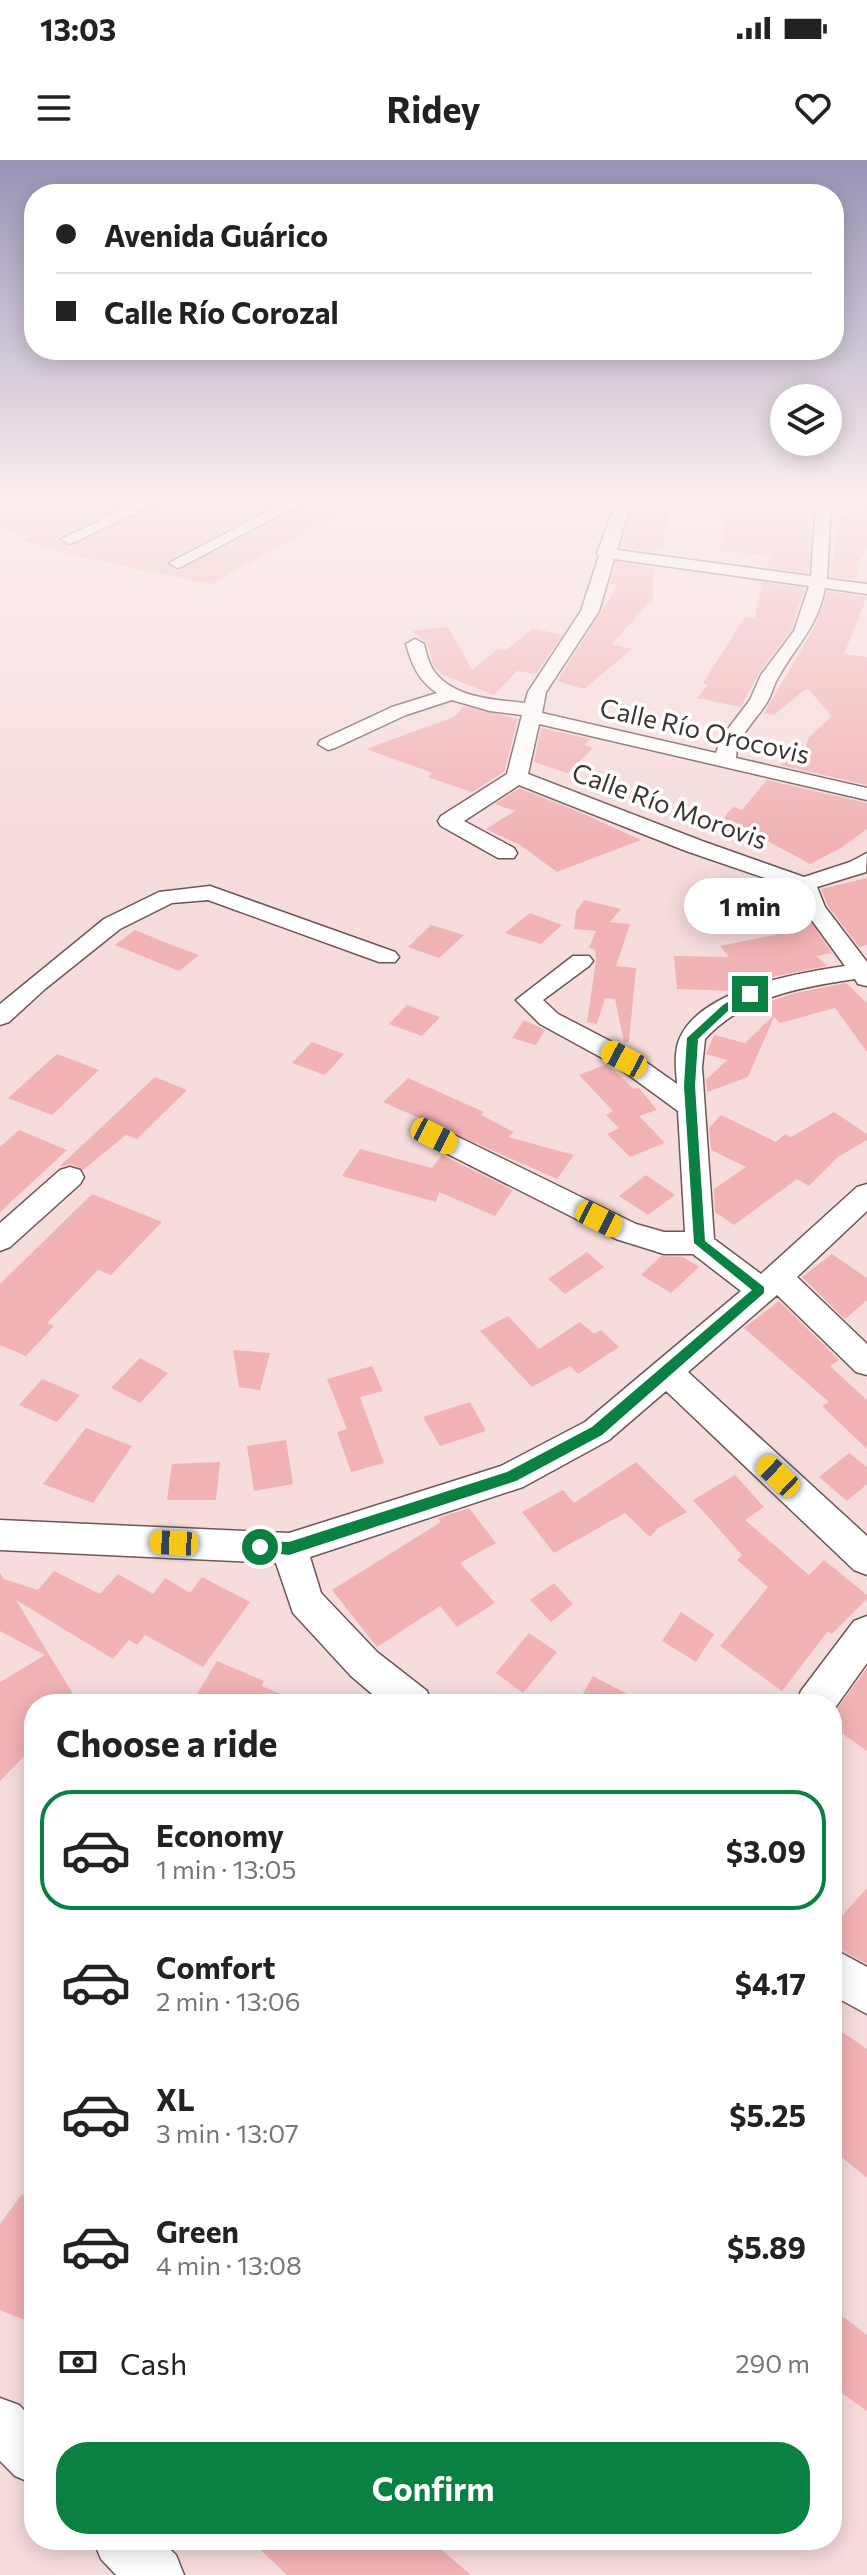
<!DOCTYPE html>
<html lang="en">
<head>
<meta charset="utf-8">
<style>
  :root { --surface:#fff; --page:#f6f6f6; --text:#222; --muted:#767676; --line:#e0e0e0; --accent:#0b8043 }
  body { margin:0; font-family:Commissioner,sans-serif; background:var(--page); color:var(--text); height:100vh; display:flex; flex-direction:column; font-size:30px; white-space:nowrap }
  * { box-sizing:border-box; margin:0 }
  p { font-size:26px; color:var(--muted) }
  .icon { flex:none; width:44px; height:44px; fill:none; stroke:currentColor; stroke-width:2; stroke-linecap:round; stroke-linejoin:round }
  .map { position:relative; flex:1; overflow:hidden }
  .details { position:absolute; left:24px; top:1534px; width:818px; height:856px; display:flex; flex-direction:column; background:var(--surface); border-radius:32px; box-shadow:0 4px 20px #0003 }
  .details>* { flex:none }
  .guide { position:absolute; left:24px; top:24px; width:820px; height:176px; border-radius:32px; box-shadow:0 4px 20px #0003; display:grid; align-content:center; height:176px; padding:0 32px; background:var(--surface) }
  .controls { position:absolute; left:770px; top:224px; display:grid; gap:16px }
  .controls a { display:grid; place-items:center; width:72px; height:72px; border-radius:50%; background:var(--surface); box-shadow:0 4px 20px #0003; font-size:40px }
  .end { position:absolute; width:36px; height:36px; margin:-18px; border:10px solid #0b8043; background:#fff; box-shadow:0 0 0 4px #fff }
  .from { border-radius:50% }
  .bubble { position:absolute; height:56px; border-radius:28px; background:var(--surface); box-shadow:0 4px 20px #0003; font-size:26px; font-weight:700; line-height:56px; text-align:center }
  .car { position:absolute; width:24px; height:48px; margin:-24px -12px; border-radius:10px; box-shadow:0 0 6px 2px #0007; background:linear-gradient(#f5c518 24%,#345 0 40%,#f5c518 0 76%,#345 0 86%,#f5c518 0) }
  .guide b { display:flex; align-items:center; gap:28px; height:76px; font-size:30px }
  .guide b+b { border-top:2px solid var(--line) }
  .guide i { width:20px; height:20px; background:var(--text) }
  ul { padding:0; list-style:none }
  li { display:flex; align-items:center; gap:24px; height:120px; margin:0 16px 12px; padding:0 16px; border:4px solid transparent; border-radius:32px }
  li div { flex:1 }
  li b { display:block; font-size:30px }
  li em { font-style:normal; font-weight:700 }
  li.current { border-color:var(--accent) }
  li>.icon { width:72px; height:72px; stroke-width:1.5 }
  h2 { padding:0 32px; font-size:36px; line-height:96px }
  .pay { display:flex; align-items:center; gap:20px; height:88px; padding:0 32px; font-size:30px }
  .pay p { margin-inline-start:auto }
  .primary-button { display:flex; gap:16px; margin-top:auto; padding:16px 32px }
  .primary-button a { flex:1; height:92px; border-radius:32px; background:var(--accent); color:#fff; font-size:32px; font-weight:700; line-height:92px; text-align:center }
  .status { display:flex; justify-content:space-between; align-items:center; height:56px; padding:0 40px; background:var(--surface); direction:ltr }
  .status svg { height:22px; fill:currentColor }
  header { display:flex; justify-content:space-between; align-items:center; height:104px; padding:0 32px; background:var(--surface); font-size:36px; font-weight:700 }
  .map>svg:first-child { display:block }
</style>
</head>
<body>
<div class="status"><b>13:03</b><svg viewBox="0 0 49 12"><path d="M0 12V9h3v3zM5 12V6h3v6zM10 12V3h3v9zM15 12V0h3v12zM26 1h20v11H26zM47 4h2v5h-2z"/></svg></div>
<header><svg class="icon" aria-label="menu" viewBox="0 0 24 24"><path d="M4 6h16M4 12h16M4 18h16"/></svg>Ridey<svg class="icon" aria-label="heart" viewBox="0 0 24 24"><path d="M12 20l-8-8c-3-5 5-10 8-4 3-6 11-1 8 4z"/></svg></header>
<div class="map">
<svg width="867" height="2415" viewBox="0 0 867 2415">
  <rect width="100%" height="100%" fill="#f7dcdc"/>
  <g fill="#f2b3b5">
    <path d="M24 343H129L58 378 70 387 159 343H277L166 402 178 411 305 343H359L211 424 85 398 23 381 30 377 0 369V354Z"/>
    <path d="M634 343H669L663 388H655V392L621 388Z"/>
    <path d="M850 343H867V388L854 408 860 409 855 420 830 416 840 356H847Z"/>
    <path d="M747 344H777L781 354H804L811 374 808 413 766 407 771 395 720 392 724 350 750 352Z"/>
    <path d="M616 402 654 408 653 438 612 484 632 489 584 529 557 521 618 425 610 424Z"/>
    <path d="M762 422 805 428 791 470 759 513 741 547 697 538 708 525 703 523 745 457 755 458Z"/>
    <path d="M827 431 867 437 844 494 867 497V625L780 605 797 587 806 588 808 578 832 556 807 528 774 555 764 553 815 466Z"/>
    <path d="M448 467 472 510 498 489 505 491 533 468 562 475 536 514 517 511 494 535 441 514 433 504 427 483 412 471Z"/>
    <path d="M464 546 518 559 504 612 472 632 428 617 433 613 366 589 454 557Z"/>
    <path d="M541 568 591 579 584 585 593 588 568 613 534 602Z"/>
    <path d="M767 620 867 643V669L841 688 810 704 747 670 738 677 716 671 728 652 734 647 742 650Z"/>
    <path d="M519 628 584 654 641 680 557 712 520 685 486 669 515 651 495 644Z"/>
    <path d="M867 718V785L859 787 828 746 821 729Z"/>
    <path d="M789 729 832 793 816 796 827 806 776 816 733 831 677 829 674 796 729 797 720 786 779 774 749 735Z"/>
    <path d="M584 740 621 749 610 762 630 764 616 806 636 808 629 882H624L615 839 605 838 597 864 587 862 596 801 595 789 589 788 596 771 574 769 576 751Z"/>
    <path d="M530 753 562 765 541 784 505 773Z"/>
    <path d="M431 765 464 775 439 798 408 787Z"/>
    <path d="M135 770 174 786 199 795 179 811 115 785Z"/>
    <path d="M846 823 867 843V892L835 848 780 863 774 857 748 917 707 932 706 920 727 900 706 894 714 875 745 883 773 856 762 844 795 833Z"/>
    <path d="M407 845 440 857 422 876 389 864Z"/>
    <path d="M524 860 545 870 536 885 512 878Z"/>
    <path d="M312 882 344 894 325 915 292 903Z"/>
    <path d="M57 894 99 910 52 955 8 938Z"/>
    <path d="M607 904 634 929 639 928 657 950 639 956 665 983 630 997 607 974 619 968 606 955 613 951 579 915Z"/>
    <path d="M155 917 187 930 137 979 126 975 83 1010 71 1004 59 1007Z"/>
    <path d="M408 918 484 952 481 955 514 972 508 977 574 995 557 1019 383 942Z"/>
    <path d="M834 952 867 974V980L838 997 809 1026 797 1019 734 1065 715 1052 714 1029 746 1007 711 990 709 968 721 955 776 982 785 974 791 977Z"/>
    <path d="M19 970 67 990 0 1052V987Z"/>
    <path d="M360 989 432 1008 442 995 513 1030 495 1056 439 1032 436 1042 342 1016Z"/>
    <path d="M646 1015 675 1035 648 1055 619 1036Z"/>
    <path d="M92 1034 162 1062 111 1115 98 1110 47 1163 54 1166 26 1196 0 1185V1124Z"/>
    <path d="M587 1092 604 1107 565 1134 548 1119Z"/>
    <path d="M832 1094 867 1118V1140L845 1159 802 1117Z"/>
    <path d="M661 1096 683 1097 699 1107 671 1133 641 1115Z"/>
    <path d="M779 1141 839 1200 830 1206 867 1240V1289L822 1246 829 1242 744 1168Z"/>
    <path d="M508 1156 539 1189 580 1162 594 1174 601 1170 619 1187 578 1214 570 1206 532 1227 480 1171Z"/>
    <path d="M233 1190 270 1193 260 1230 239 1227Z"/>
    <path d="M140 1198 168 1213 140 1243 111 1228Z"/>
    <path d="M372 1206 383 1231 360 1237 384 1303 351 1312 337 1272 347 1269 327 1219Z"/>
    <path d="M42 1219 80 1235 57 1262 19 1245Z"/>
    <path d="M470 1242 486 1271 440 1286 423 1257Z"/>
    <path d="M86 1268 132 1286 93 1343 43 1324Z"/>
    <path d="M286 1280 293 1324 254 1331 247 1286Z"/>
    <path d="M849 1293 867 1307V1324L847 1341 819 1317Z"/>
    <path d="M220 1302 216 1340H167L172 1304Z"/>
    <path d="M636 1302 687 1352 658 1368 650 1377 625 1353 554 1393 522 1352 563 1330 574 1343Z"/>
    <path d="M735 1315 764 1347 745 1360 809 1415 824 1400 867 1435V1439L832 1474 828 1471 782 1531 720 1486 768 1427 737 1400 742 1395 693 1340Z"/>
    <path d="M469 1348 496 1383 460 1403 495 1443 457 1467 440 1446 377 1487 332 1430 441 1362 438 1358Z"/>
    <path d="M54 1411 100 1434 118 1414 153 1434 165 1418 190 1433 202 1417 250 1442 203 1507 145 1475 137 1485 129 1480 113 1499 16 1440 79 1544H34V1586L0 1621V1522L45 1495 0 1471V1413L4 1419 38 1430Z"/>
    <path d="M554 1423 573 1444 551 1462 530 1440Z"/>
    <path d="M681 1452 714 1474 696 1502 662 1481Z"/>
    <path d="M529 1473 557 1492 523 1533 496 1513Z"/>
    <path d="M217 1501 264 1521 262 1526 303 1544H191Z"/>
    <path d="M867 1508V1591L832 1566V1555Z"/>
    <path d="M593 1516 646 1544H577Z"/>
    <path d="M867 1728V1804L832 1785V1767Z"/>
    <path d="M832 1865 867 1889V2018L832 1989Z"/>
    <path d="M22 2034 34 2046V2164L0 2150V2064Z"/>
    <path d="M832 2148 867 2175V2251L832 2226Z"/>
    <path d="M250 2380H430L471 2415H287Z"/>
  </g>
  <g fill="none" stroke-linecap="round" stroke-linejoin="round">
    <defs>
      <g id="minor">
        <path d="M136 343H156L75 382 69 384 61 379Z"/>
        <path d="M283 343H302L183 406 177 408 169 403Z"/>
        <path d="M616 343H631L617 390 811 416 816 343H831L827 419 867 424V434L825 428C817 468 798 483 779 516 773 525 772 535 766 544 755 561 737 576 736 598L867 628V640L539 564 528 614 702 681 804 717 850 702 867 693 866 712 817 727 825 747 867 802V826L858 824 855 819C801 827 743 837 705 879L702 907 714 1079 761 1114 857 1027 867 1024V1051L797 1117 867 1184V1215L856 1212 777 1135 688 1212 867 1376V1415L854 1410 666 1231 609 1280 523 1327 310 1397 321 1433 377 1492 427 1531 432 1544H384L351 1516 293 1453 276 1403 0 1390V1360L289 1373 501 1306 585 1262 741 1131 693 1094H664L616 1079 424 982 420 976 424 970 434 967 444 970 636 1064 664 1072H685L678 951 615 905 540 864 516 840 573 796H589L593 801 589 806 543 840 558 854 633 893 677 924C676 910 674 893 679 880 699 829 798 813 845 806L803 748 794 728 686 691 519 625 464 661 514 688 517 693 514 698H498L441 666 438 661 441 656 507 614 522 555 490 551 452 540 406 555 335 588 328 590 318 584 321 580 392 547 437 533C418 520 412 505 406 484L415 479 424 484C426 492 428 501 432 508 450 538 495 540 525 543L528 532 581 451 599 396 597 393ZM614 399 809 426 794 471 761 515 750 540 721 578 716 593 542 553 546 532 599 451Z"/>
        <path d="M210 726 395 792 399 797 395 802H379L208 740 172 743 120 769 45 829 9 862 0 865V844L104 759 159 732Z"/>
        <path d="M70 1007 80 1010 84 1017 80 1024 10 1087 0 1091V1063L60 1010Z"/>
        <path d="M867 1456V1503L832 1552V1544H796L801 1531 854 1461Z"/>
        <path d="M832 1788 867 1807V1854L832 1835Z"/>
        <path d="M0 2238 19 2245 34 2260V2324L15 2316 0 2301Z"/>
        <path d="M93 2380H160L176 2395 184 2415H116L101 2399Z"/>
      </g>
    </defs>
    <use href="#minor" stroke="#6c5656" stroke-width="3"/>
    <use href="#minor" fill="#fff" fill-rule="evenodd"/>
  </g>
  <linearGradient id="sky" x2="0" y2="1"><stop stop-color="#9994b6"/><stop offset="0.5" stop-color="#fbefef"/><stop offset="1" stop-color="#fbefef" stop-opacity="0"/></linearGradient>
  <rect width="867" height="681" fill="url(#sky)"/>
  <path fill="#0b8043" d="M746 831 755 834 730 849 698 879 695 926 705 1081 764 1127V1133L602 1275 516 1321 289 1395 255 1391 253 1387 260 1381 289 1382 507 1312 592 1267 752 1130 694 1083 684 926 687 878 723 845Z"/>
  <g text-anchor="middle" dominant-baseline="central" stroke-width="7" stroke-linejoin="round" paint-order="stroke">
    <g font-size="26" fill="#3e3434" stroke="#fff">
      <text transform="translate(705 570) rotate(13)">Calle Río Orocovis</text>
      <text transform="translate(670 645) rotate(20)">Calle Río Morovis</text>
    </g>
  </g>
</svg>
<div class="controls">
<a><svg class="icon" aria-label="layers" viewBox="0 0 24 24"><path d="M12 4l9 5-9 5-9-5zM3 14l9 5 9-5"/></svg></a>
</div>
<i class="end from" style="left:260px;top:1387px"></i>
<i class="end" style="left:750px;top:834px"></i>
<div class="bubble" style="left:684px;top:718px;width:132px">1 min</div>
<i class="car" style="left:624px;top:899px;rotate:298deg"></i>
<i class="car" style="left:434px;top:976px;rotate:117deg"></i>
<i class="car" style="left:599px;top:1059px;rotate:117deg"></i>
<i class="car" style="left:778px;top:1316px;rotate:313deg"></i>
<i class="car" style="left:174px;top:1383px;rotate:273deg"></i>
<div class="guide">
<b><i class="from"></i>Avenida Guárico</b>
<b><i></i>Calle Río Corozal</b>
</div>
<section class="details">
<h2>Choose a ride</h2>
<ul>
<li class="current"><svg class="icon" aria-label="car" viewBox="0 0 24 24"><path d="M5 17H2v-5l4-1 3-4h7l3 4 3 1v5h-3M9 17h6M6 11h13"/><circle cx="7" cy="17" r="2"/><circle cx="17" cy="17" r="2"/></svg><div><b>Economy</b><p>1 min · 13:05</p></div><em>$3.09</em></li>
<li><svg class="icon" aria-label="car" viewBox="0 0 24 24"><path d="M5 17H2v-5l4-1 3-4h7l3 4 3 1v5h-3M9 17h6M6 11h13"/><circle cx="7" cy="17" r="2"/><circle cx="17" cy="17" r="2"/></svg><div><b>Comfort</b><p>2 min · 13:06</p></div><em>$4.17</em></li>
<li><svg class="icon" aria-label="car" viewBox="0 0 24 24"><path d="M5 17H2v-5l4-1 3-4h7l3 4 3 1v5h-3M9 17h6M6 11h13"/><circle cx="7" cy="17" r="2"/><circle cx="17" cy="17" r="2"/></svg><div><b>XL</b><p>3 min · 13:07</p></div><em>$5.25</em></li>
<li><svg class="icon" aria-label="car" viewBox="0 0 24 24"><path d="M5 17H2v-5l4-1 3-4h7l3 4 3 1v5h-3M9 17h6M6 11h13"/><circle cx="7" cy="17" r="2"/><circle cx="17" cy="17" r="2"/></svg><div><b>Green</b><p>4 min · 13:08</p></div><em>$5.89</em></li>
</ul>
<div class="pay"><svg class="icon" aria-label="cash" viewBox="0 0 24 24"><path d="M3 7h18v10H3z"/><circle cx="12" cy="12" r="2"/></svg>Cash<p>290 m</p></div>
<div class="primary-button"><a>Confirm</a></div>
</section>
</div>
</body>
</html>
